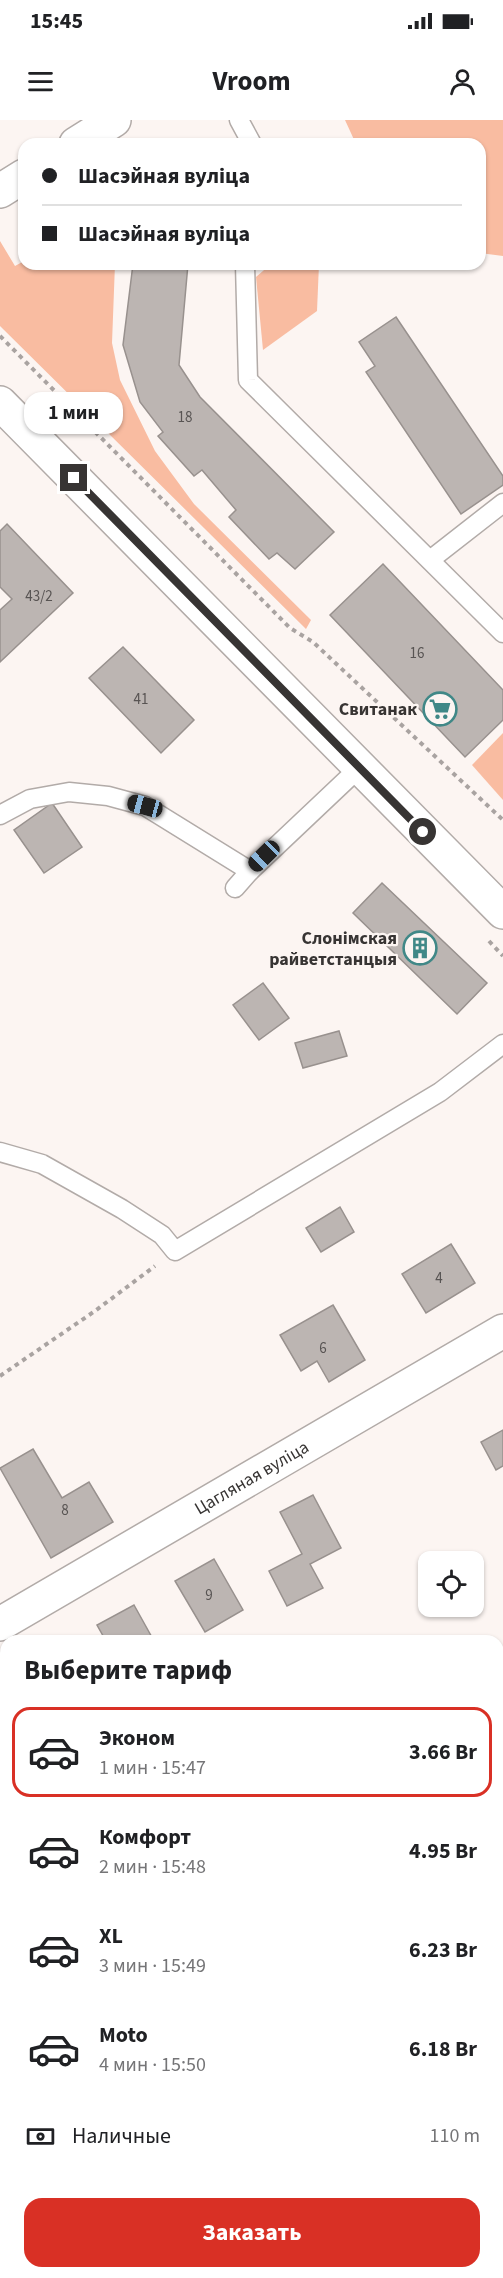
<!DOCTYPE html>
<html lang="ru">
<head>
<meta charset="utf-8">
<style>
  :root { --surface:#fff; --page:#f2f2f2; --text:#202124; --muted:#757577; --line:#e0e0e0; --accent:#d93025 }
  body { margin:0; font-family:"Source Sans 3",sans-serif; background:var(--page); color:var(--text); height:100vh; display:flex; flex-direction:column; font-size:22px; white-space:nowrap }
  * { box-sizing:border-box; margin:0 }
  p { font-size:20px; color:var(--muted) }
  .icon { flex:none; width:33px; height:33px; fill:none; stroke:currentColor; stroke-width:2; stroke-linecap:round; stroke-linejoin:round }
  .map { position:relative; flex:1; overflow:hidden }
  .panel { position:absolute; left:0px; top:1515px; width:504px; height:644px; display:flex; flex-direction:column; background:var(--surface); border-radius:18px 18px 0 0; box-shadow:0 2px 4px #0004 }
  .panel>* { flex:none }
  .top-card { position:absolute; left:18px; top:18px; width:468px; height:132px; border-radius:18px; box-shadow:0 2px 4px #0004; display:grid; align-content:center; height:132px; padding:0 24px; background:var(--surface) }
  .fabs { position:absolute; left:418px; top:1431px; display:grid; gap:12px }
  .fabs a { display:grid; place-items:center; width:66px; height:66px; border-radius:12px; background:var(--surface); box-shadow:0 2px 4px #0004; font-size:30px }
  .end { position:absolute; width:27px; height:27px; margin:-14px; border:8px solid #373433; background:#fff; box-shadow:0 0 0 3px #fff }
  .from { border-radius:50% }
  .bubble { position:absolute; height:42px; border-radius:18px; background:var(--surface); box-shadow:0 2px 4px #0004; font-size:20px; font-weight:700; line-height:42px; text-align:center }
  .car { position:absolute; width:18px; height:36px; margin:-18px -9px; border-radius:8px; box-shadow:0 0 4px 2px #0007; background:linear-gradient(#222 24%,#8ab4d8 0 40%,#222 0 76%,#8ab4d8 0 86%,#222 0) }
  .top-card b { display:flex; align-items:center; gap:21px; height:57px; font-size:22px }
  .top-card b+b { border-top:2px solid var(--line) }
  .top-card i { width:15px; height:15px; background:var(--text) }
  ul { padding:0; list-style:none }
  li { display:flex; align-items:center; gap:18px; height:90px; margin:0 12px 9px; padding:0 12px; border:3px solid transparent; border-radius:18px }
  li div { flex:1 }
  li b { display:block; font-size:22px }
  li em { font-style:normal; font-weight:700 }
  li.on { border-color:var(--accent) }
  li>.icon { width:54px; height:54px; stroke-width:1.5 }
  h2 { padding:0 24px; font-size:27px; line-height:72px }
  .pay { display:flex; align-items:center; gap:15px; height:66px; padding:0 24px; font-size:22px }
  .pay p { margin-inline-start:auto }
  .primary-button { display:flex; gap:12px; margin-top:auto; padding:12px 24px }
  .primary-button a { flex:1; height:69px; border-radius:18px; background:var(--accent); color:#fff; font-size:24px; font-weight:700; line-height:69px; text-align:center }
  .status { display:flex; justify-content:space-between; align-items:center; height:42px; padding:0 30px; background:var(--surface); direction:ltr }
  .status svg { height:16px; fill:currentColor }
  header { display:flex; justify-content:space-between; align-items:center; height:78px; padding:0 24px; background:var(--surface); font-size:27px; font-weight:700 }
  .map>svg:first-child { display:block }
</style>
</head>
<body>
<div class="status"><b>15:45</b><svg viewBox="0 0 49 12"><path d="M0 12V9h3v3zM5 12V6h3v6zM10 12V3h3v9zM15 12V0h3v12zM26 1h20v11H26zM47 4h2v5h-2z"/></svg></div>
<header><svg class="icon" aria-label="menu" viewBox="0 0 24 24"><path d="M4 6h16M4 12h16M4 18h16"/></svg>Vroom<svg class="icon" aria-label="person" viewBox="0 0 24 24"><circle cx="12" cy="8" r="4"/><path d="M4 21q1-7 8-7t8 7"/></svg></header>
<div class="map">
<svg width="503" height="2158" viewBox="0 0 503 2158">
  <rect width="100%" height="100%" fill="#fcf5f2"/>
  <g fill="#f9bca1">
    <path d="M345 0H503V136L480 133V24H356Z"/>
    <path d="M0 121 15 146 24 141V144H115L112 223 120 260 155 331 194 384 311 500 306 509 0 206Z"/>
    <path d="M271 144H319L317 191 263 230 256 157Z"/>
    <path d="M503 613V680L472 645Z"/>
  </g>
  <g fill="#bcb5b2" stroke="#98918e" stroke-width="1.5">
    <path d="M133 144H188L179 245 200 277 334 412 295 449 277 433 269 439 229 397 236 390 202 350 194 356 158 316 163 312 140 282 123 225Z"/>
    <path d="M396 197 503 356V365L461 394 366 252 375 246 359 222Z"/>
    <path d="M7 404 73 473 0 542V490L12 479 0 467V411Z"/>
    <path d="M383 444 503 570V600L465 637 330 495Z"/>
    <path d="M123 527 194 600 161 633 89 558Z"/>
    <path d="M52 683 82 727 44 753 14 710Z"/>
    <path d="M382 763 487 863 457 894 353 793Z"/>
    <path d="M263 863 289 898 259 920 233 885Z"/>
    <path d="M339 911 347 936 303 948 295 923Z"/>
    <path d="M340 1087 354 1112 321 1132 306 1108Z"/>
    <path d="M451 1124 475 1163 426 1193 402 1154Z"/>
    <path d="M333 1185 365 1240 329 1262 317 1241 301 1251 280 1215Z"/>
    <path d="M503 1310V1346L496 1350 481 1322Z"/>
    <path d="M33 1329 62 1378 89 1362 113 1402 51 1438 0 1348Z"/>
    <path d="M313 1375 341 1428 310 1444 323 1468 287 1486 269 1451 302 1434 280 1392Z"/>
    <path d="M214 1439 243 1490 205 1512 175 1461Z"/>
    <path d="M134 1485 154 1521H106L97 1505Z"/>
    <path d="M503 1916V1969L498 1972V1919Z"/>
  </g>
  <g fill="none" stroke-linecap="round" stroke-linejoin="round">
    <defs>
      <g id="lane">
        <path d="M239 0 252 24"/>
        <path d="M245 144 248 260 503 513"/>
        <path d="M430 440 503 383"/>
        <path d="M0 695 30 679 69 672 108 676 145 686 250 751"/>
        <path d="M235 768 250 751 360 647"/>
        <path d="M0 1032 42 1044 122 1089 162 1115 175 1131 440 972 503 924"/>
      </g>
      <g id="street">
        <path d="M76 24 114 0"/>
        <path d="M0 71 24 56"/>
        <path id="s1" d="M0 1504 503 1211"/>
      </g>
      <path id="secondary" d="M0 283 503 792"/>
    </defs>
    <use href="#lane" stroke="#b2aba8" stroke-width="21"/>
    <use href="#street" stroke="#b2aba8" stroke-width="36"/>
    <use href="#secondary" stroke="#b2aba8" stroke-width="36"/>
    <g stroke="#a9a3a1" stroke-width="4" stroke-dasharray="4.5 4.5" stroke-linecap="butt">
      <path d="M0 216 290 508 313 522 503 700"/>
      <path d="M489 821 503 836"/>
      <path d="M0 1256 95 1191 155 1146"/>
      <path d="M498 1644 503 1641"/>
      <path d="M0 1967 6 1962"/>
    </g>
    <use href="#lane" stroke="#fff" stroke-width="18"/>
    <use href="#street" stroke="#fff" stroke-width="33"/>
    <use href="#secondary" stroke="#fff" stroke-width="33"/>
  </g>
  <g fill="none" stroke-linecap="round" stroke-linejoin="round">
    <path stroke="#373433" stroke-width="8" d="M74 358 423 712"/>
  </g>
  <defs>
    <symbol id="supermarket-ring" viewBox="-11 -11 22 22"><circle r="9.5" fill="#fcf5f2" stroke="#408887" stroke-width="1.5"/><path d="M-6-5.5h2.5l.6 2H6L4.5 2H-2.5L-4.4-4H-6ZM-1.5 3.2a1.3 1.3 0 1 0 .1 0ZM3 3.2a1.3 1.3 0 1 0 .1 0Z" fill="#408887"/></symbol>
    <symbol id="building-ring" viewBox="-11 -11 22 22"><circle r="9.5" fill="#fcf5f2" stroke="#408887" stroke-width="1.5"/><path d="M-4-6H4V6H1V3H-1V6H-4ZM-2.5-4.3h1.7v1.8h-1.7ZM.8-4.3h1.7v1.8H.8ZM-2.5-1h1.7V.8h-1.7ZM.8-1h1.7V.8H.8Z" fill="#408887"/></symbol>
  </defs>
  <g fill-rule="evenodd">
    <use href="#supermarket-ring" x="421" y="570" width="38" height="38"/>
    <use href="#building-ring" x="401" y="809" width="38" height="38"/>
  </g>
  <g text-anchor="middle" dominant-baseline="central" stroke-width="4.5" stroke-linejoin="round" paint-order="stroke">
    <g font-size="15" fill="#585453">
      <text x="185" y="297">18</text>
      <text x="39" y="476">43/2</text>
      <text x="417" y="533">16</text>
      <text x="141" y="579">41</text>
      <text x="439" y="1158">4</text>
      <text x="323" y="1228">6</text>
      <text x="65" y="1390">8</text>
      <text x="209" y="1475">9</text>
    </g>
    <g font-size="18" font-weight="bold" fill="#373433" stroke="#fcf5f2" text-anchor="end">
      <text x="417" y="589">Свитанак</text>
      <text x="397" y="818">Слонімская<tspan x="397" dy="21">райветстанцыя</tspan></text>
    </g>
    <g font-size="18" fill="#373433" stroke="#fcf5f2">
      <text stroke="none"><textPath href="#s1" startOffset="291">Цагляная вуліца</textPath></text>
    </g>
  </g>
</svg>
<div class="fabs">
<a><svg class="icon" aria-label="locate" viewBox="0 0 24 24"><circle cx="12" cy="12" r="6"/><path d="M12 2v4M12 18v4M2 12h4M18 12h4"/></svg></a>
</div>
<i class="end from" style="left:423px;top:712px"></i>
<i class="end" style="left:74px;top:358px"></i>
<div class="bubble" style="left:24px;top:272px;width:99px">1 мин</div>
<i class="car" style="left:145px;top:686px;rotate:285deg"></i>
<i class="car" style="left:264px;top:736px;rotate:226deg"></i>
<div class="top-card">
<b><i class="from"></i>Шасэйная вуліца</b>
<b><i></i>Шасэйная вуліца</b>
</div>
<section class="panel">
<h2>Выберите тариф</h2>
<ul>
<li class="on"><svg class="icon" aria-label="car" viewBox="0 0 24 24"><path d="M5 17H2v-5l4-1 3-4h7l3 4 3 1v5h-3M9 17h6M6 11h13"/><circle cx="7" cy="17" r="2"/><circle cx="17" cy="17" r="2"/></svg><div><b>Эконом</b><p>1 мин · 15:47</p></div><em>3.66 Br</em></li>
<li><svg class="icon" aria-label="car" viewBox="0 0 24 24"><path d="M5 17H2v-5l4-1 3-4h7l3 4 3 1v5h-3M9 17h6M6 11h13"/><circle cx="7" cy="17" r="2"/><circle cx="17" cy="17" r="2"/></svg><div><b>Комфорт</b><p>2 мин · 15:48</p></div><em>4.95 Br</em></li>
<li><svg class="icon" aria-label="car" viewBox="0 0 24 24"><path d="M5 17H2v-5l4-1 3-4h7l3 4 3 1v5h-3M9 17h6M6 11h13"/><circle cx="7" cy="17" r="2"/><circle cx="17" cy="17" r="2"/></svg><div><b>XL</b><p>3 мин · 15:49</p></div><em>6.23 Br</em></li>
<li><svg class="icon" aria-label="car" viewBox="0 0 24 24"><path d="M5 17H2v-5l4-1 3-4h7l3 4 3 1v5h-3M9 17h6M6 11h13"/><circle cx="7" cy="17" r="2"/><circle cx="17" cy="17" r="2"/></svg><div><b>Moto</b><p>4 мин · 15:50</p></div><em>6.18 Br</em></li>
</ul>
<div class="pay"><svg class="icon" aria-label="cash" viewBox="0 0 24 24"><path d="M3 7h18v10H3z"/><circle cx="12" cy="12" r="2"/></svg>Наличные<p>110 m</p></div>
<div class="primary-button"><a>Заказать</a></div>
</section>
</div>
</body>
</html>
